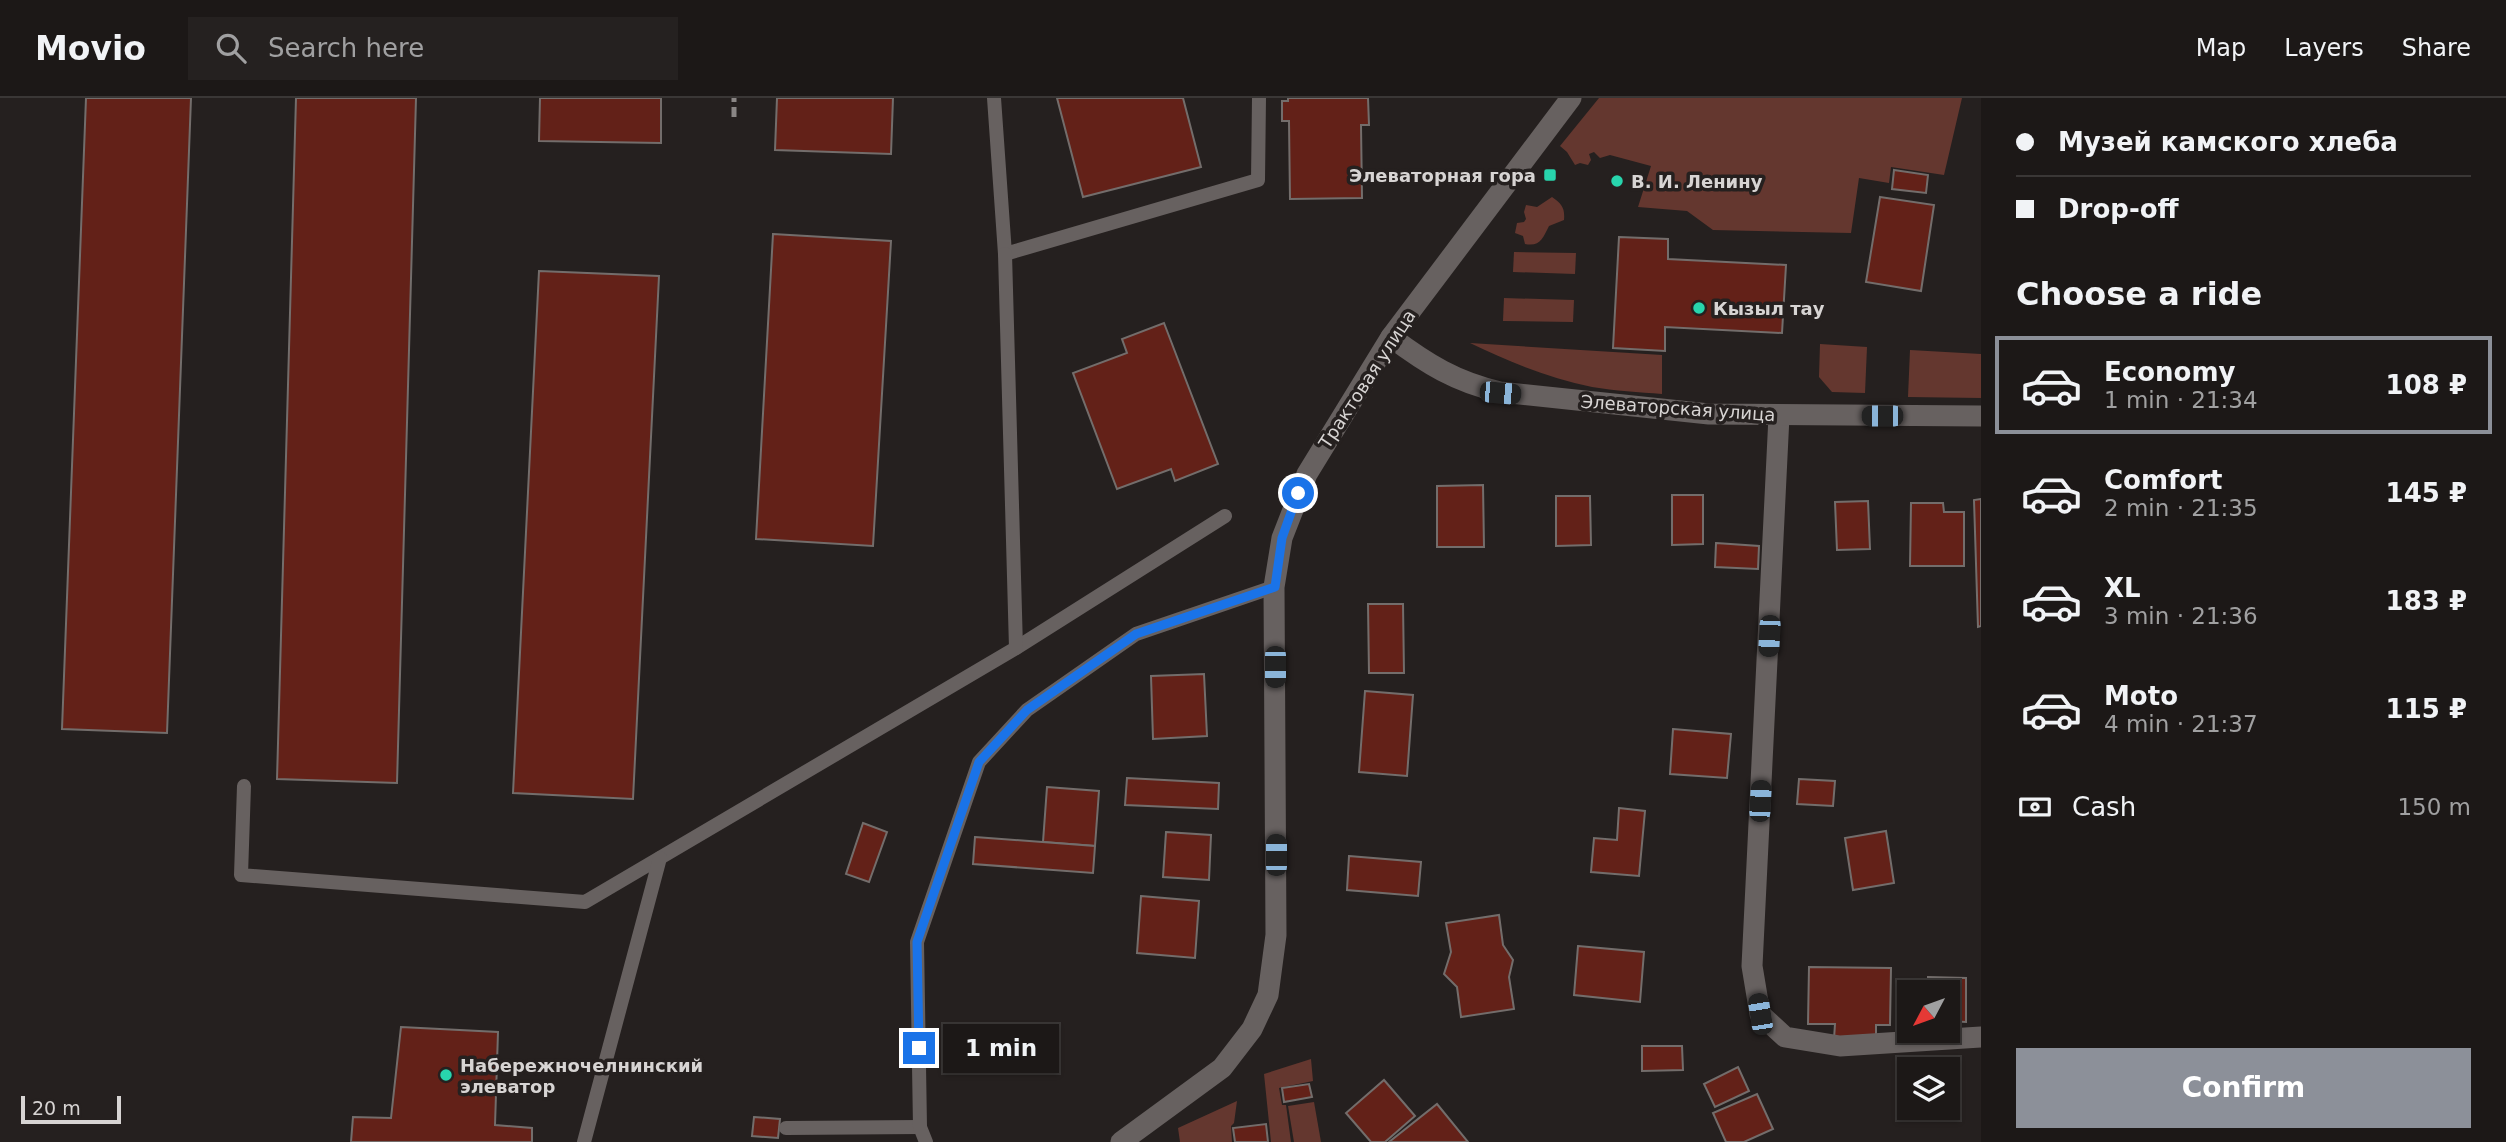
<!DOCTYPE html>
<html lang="en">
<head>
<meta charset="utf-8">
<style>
  :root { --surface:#1c1817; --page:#252120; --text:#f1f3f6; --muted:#a0a0a1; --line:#3a3736; --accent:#8c9099 }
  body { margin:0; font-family:"DejaVu Sans",sans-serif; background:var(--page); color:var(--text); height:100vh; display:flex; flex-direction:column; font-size:26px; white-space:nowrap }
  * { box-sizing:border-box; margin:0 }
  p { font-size:23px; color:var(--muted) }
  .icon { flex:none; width:38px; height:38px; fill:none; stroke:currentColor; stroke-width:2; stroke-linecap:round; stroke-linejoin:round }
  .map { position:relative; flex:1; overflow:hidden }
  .side { display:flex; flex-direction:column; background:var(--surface); width:525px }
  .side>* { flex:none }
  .hud { display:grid; align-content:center; height:154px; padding:0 35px; background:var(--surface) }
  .needle { width:46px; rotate:229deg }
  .buttons { position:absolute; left:1897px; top:882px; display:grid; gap:14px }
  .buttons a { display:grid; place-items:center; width:63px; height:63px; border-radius:0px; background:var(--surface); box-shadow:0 2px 5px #0004,0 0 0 2px var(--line); font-size:35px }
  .scale { position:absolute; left:21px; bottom:18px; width:100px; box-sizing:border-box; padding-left:7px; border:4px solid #d7d4d3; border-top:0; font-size:19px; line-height:24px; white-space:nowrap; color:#d7d4d3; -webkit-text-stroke:5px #25201f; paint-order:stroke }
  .end { position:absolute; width:32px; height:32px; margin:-16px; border:9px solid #1a73e8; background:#fff; box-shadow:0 0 0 4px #fff }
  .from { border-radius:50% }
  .bubble { position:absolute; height:49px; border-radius:0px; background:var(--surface); box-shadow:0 2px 5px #0004,0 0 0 2px var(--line); font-size:23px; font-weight:600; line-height:49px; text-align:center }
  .car { position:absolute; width:21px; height:42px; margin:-21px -10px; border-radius:9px; box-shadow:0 0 5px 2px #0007; background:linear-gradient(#222 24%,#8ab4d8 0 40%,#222 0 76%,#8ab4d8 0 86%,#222 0) }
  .hud b { display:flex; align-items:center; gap:24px; height:66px; font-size:26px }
  .hud b+b { border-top:2px solid var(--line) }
  .hud i { width:18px; height:18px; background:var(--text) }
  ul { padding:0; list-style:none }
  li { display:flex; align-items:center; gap:21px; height:98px; margin:0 14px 10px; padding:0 21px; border:4px solid transparent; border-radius:0px }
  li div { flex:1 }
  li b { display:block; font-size:26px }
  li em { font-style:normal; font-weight:600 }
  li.active { border-color:var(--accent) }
  li>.icon { width:63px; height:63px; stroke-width:1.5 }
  h2 { padding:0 35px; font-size:32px; line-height:84px }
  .pay { display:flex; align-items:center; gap:18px; height:77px; padding:0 35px; font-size:26px }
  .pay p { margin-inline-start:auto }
  .button { display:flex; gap:14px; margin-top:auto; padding:14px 35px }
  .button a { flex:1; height:80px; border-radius:0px; background:var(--accent); color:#fff; font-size:28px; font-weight:600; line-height:80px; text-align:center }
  header { display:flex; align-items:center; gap:42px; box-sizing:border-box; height:98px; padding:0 35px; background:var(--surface); border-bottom:2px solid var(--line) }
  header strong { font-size:33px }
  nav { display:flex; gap:38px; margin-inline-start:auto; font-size:24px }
  .search { width:490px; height:63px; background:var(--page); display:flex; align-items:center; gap:18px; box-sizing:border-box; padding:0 24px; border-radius:0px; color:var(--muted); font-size:26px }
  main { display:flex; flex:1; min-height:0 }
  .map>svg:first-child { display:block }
</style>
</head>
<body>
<header>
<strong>Movio</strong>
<div class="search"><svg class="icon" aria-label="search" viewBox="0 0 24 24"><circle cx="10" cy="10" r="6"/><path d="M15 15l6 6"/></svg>Search here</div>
<nav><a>Map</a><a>Layers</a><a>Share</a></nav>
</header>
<main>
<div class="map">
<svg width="1981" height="1044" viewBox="0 0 1981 1044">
  <rect width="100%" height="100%" fill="#25201f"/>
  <g fill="#64372f">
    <path d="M1599 0H1962L1944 77 1891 69 1889 85 1859 80 1851 135 1713 132 1687 113 1638 109 1651 68 1610 57 1600 60 1594 54 1589 56 1591 62 1588 67 1580 65 1575 67 1567 54 1560 48Z"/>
    <path d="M1552 99C1562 106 1565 110 1564 122L1549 128C1543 140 1540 149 1525 146L1523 138 1515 135 1517 125 1524 124 1526 121 1524 114 1526 107 1537 109Z"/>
    <path d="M1514 154 1576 155 1575 176 1513 174Z"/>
    <path d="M1504 200 1574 202 1573 224 1503 223Z"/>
    <path d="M1470 245 1662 257V296C1639 294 1615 293 1592 289 1549 280 1509 264 1470 245Z"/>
    <path d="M1820 246 1867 249 1865 295 1832 294 1819 279Z"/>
    <path d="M1910 252 1981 256V300L1908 299Z"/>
    <path d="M1311 961 1313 983 1279 990 1282 1007H1286L1291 1044H1271L1264 976Z"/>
    <path d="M1237 1003 1234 1025 1231 1028 1232 1044H1180L1178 1030Z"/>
    <path d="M1314 1004 1321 1044H1294L1288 1008Z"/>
  </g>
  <g fill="#632118" stroke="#736d6b" stroke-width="2">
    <path d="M86 0H191L167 635 62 631Z"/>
    <path d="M296 0H416L397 685 277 681Z"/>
    <path d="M540 0H661V45L539 43Z"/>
    <path d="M777 0H893L891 56 775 52Z"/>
    <path d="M1057 0H1183L1201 69 1083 99Z"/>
    <path d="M1288 0H1368L1369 27H1361L1362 100 1290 101 1289 23H1282V3H1288Z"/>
    <path d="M1894 72 1928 77 1926 95 1892 91Z"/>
    <path d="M1880 99 1934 107 1921 193 1866 184Z"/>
    <path d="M773 136 891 143 873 448 756 441Z"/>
    <path d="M1619 139 1668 141V161L1786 167 1782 235 1665 229V253L1613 250Z"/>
    <path d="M539 173 659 178 633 701 513 695Z"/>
    <path d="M1164 225 1218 366 1175 383 1171 371 1117 391 1073 275 1127 255 1122 241Z"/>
    <path d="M1483 387 1484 449H1437V388Z"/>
    <path d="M1672 397H1703V446L1672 447Z"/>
    <path d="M1556 398H1590L1591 447 1556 448Z"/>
    <path d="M1981 401V528L1978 529 1974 402Z"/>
    <path d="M1868 403 1870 451 1837 452 1835 404Z"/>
    <path d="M1911 405H1943L1944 414H1964V468H1910Z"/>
    <path d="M1716 445 1759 448 1758 471 1715 469Z"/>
    <path d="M1368 506H1403L1404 575H1369Z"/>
    <path d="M1204 576 1207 638 1153 641 1151 578Z"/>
    <path d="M1365 593 1413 597 1407 678 1359 674Z"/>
    <path d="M1673 631 1731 636 1727 680 1670 676Z"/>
    <path d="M1127 680 1219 685 1218 711 1125 707Z"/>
    <path d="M1799 681 1835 683 1833 708 1797 706Z"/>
    <path d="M1047 689 1099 693 1095 748 1043 744Z"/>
    <path d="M1619 710 1645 713 1639 778 1591 774 1594 740 1617 742Z"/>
    <path d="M863 725 887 734 869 784 846 776Z"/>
    <path d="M1886 733 1894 785 1853 792 1845 740Z"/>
    <path d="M1166 734 1211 737 1209 782 1163 779Z"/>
    <path d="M975 739 1095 748 1093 775 973 766Z"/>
    <path d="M1349 758 1421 764 1418 798 1347 792Z"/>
    <path d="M1141 798 1199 803 1195 860 1137 855Z"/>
    <path d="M1499 817 1503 847 1513 862 1509 879 1514 911 1461 919 1457 889 1444 876 1451 854 1446 825Z"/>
    <path d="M1578 848 1644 854 1640 904 1574 897Z"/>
    <path d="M1809 869 1891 870 1890 927H1876V942L1834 941 1835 926H1808Z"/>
    <path d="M1928 879 1966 880V924L1948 923V894H1928Z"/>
    <path d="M401 929 498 934 495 1027 532 1030V1044H351L353 1019 391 1020Z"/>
    <path d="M1642 948H1682L1683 972 1642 973Z"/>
    <path d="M1738 969 1749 993 1715 1009 1704 986Z"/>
    <path d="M1384 982 1415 1018 1385 1044H1371L1346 1015Z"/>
    <path d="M1309 986 1312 999 1284 1004 1282 990Z"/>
    <path d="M1757 996 1773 1031 1744 1044H1726L1713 1015Z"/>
    <path d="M1437 1006 1468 1044H1389Z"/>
    <path d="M754 1019 780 1021 778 1040 752 1038Z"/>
    <path d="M1266 1026 1268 1044H1235L1233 1030Z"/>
  </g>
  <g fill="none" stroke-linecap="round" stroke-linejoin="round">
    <g stroke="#676160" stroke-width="14">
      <path d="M994 0 1005 156 1258 82 1259 0"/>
      <path d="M1016 550 1225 418"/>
      <path d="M244 688 241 777 585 804 1016 550 1005 156"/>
      <path d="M786 1030 920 1029"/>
      <path d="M584 1044 660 760"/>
      <path d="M926 1044 920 1029 917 844 979 664 1027 612 1136 536 1274 489"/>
    </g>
    <g stroke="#676160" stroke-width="21">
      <path d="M1779 318 1752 868 1760 916 1785 939 1840 948 1981 939"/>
      <path d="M1121 1044 1222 970 1252 931 1268 897 1276 837 1274 489 1282 440 1307 376 1391 239C1427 266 1456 284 1500 294L1709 316 1981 318"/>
    </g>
    <path stroke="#676160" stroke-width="21" d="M1391 239 1571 0"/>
    <path stroke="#8a8685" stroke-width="5" stroke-dasharray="10 5" stroke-linecap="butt" d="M734 19V0"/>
  </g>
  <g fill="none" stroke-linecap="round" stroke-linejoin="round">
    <path stroke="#1a73e8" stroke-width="9" d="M919 950 917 844 979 664 1027 612 1136 536 1275 489 1282 440 1298 395"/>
  </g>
  <g fill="#28d5ad" stroke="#25201f" stroke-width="2.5">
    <rect x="1543" y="70" width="14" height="14" rx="3.5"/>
    <circle cx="1617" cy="83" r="7"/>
    <circle cx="1699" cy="210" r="7"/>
    <circle cx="446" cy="977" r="7"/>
  </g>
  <g text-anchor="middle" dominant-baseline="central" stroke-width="7" stroke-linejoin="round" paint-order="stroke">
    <g font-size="18" font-weight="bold" fill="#d7d4d3" stroke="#25201f" text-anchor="start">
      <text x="1536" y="77" text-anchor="end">Элеваторная гора</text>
      <text x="1631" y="83">В. И. Ленину</text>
      <text x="1713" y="210">Кызыл тау</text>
      <text x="460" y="967">Набережночелнинский<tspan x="460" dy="21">элеватор</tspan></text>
    </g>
    <g font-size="18" fill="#d7d4d3" stroke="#25201f">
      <text transform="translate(1367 281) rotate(-57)">Трактовая улица</text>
      <text transform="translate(1678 310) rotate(4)">Элеваторская улица</text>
    </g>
  </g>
</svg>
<div class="buttons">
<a><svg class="needle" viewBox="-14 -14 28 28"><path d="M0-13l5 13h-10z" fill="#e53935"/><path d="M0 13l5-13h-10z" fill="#a0a0a1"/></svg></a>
<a><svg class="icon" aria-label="layers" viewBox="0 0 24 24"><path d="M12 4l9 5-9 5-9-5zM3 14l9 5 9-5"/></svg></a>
</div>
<div class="scale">20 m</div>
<i class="end from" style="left:1298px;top:395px"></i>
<i class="end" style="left:919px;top:950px"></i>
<div class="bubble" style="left:943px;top:926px;width:116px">1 min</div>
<i class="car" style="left:1500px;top:295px;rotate:95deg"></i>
<i class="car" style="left:1882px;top:318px;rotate:270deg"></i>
<i class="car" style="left:1769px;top:538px;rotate:183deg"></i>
<i class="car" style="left:1275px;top:569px;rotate:180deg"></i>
<i class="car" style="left:1760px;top:703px;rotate:3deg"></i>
<i class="car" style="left:1276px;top:757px;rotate:0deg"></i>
<i class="car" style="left:1760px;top:916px;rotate:351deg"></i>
</div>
<section class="side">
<div class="hud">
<b><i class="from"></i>Музей камского хлеба</b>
<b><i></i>Drop-off</b>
</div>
<h2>Choose a ride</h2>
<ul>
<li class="active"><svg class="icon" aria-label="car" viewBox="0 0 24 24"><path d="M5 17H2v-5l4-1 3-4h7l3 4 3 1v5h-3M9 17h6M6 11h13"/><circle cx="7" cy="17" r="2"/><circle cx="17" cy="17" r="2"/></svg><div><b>Economy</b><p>1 min · 21:34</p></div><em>108 ₽</em></li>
<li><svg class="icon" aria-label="car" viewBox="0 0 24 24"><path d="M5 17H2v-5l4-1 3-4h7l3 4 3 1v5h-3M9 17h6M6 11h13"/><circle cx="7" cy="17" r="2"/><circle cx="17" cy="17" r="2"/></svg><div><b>Comfort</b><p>2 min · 21:35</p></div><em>145 ₽</em></li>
<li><svg class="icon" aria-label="car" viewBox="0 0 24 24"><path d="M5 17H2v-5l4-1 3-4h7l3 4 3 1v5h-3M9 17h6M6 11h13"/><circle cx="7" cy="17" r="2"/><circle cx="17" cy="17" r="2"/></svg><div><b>XL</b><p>3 min · 21:36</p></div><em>183 ₽</em></li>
<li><svg class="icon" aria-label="car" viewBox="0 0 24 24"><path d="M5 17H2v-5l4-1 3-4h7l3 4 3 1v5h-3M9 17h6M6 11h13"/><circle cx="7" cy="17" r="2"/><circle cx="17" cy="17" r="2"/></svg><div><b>Moto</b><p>4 min · 21:37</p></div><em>115 ₽</em></li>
</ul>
<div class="pay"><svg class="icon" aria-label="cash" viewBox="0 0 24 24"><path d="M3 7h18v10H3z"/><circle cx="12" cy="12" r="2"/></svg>Cash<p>150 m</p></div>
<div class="button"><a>Confirm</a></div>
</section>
</main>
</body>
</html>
